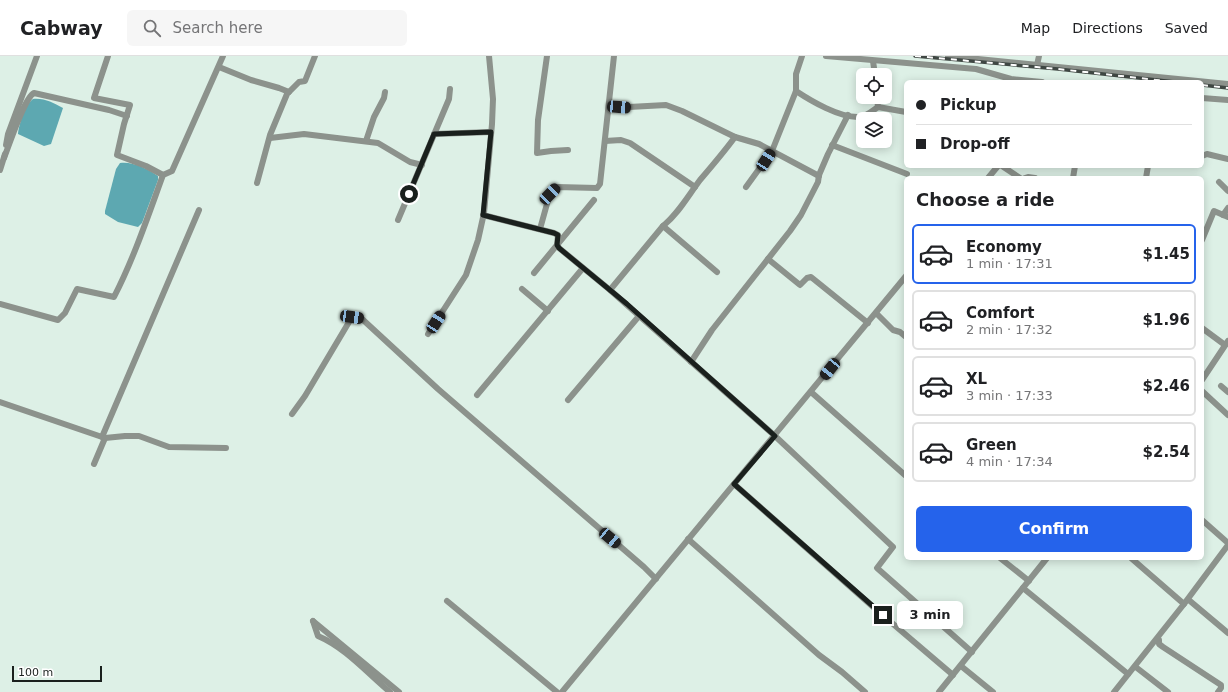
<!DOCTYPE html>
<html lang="en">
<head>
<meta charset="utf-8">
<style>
  :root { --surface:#fff; --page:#f6f6f6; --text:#202124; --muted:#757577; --line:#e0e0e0; --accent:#2563eb }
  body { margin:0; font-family:"DejaVu Sans",sans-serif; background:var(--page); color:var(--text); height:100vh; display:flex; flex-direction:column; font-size:15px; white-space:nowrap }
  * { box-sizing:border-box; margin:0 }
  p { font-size:13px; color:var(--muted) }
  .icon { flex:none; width:22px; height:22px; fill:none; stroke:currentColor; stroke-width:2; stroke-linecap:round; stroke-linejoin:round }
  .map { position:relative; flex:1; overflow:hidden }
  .side { position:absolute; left:904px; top:120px; width:300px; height:384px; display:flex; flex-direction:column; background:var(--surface); border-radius:6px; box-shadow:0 2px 10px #0003 }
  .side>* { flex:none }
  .guide { position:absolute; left:904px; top:24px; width:300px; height:88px; border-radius:6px; box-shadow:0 2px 10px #0003; display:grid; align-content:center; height:88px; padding:0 12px; background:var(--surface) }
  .buttons { position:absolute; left:856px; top:12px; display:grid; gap:8px }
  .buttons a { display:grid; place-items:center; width:36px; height:36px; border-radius:6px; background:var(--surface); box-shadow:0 2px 10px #0003; font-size:20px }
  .scale { position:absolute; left:12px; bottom:10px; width:90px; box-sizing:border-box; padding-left:4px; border:2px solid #1a201d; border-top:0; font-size:11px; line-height:14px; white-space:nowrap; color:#1a201d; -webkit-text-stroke:3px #fff; paint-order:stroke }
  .end { position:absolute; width:18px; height:18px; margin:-9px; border:5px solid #1a201d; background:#fff; box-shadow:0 0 0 2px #fff }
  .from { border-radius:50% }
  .bubble { position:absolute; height:28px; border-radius:6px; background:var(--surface); box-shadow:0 2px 10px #0003; font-size:13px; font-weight:700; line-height:28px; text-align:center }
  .car { position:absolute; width:12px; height:24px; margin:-12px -6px; border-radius:5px; box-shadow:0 0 3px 1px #0007; background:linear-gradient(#222 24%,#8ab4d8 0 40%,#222 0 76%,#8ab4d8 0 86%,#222 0) }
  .guide b { display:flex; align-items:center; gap:14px; height:38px; font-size:15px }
  .guide b+b { border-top:1px solid var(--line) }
  .guide i { width:10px; height:10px; background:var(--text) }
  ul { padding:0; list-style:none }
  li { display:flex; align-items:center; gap:12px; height:60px; margin:0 8px 6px; padding:0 4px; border:2px solid var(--line); border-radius:6px }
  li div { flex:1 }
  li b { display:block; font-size:15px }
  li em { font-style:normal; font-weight:700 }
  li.selected { border-color:var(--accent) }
  li>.icon { width:36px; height:36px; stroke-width:1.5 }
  h2 { padding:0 12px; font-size:18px; line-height:48px }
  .button { display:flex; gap:8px; margin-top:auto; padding:8px 12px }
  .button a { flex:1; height:46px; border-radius:6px; background:var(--accent); color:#fff; font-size:16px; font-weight:700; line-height:46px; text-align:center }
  header { display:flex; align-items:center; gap:24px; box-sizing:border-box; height:56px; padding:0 20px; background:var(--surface); border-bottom:1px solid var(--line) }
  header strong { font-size:19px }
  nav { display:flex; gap:22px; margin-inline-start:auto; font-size:14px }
  .search { width:280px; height:36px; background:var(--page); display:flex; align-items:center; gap:10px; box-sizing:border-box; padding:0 14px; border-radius:6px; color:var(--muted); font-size:15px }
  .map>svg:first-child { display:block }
</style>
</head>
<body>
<header>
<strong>Cabway</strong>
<div class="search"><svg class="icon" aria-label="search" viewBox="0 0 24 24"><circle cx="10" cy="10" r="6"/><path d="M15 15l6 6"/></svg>Search here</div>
<nav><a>Map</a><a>Directions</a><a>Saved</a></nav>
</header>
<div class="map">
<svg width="1228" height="636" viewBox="0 0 1228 636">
  <rect width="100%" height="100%" fill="#ddf0e6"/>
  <g fill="#5da8b1">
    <path d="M33 43C45 42 53 47 63 52L51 88 44 90 18 78C19 68 25 49 33 43Z"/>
    <path d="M120 107C132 105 148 113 158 120V124L142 167 138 171 118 166 105 158V155L116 113Z"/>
  </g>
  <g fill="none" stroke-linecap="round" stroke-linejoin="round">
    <g stroke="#8c928c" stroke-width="6">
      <path d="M108 0 94 42 130 49 124 68 117 99 146 110 163 119"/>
      <path d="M547 0 538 64 537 97 551 95 568 94"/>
      <path d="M826 0 976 13 1011 23 1042 26"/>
      <path d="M948 0 1228 28"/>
      <path d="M873 5 875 19"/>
      <path d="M1037 9 1039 0"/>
      <path d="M219 11 251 24 279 32 289 36"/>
      <path d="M796 35C811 45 840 62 859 61 866 61 872 55 878 51"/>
      <path d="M877 41 878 51 906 56"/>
      <path d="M1202 42 1228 44"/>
      <path d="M609 50 629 51 666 49 682 55 735 81 759 88 819 120"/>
      <path d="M434 78 491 76"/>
      <path d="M735 81C724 96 712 110 700 124 688 140 678 158 663 170L610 234 775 380 893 491 877 512 972 596"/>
      <path d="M270 82 304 78 378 87 410 106 422 109"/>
      <path d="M366 85 374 61 384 42 385 36"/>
      <path d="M605 85 621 84 630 87 695 131"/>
      <path d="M6 89 8 78 37 0"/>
      <path d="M832 89 907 118"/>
      <path d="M1202 100 1207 98 1228 103"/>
      <path d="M4 102C9 90 24 42 34 37L109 54 127 60"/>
      <path d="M1002 110 1020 122"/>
      <path d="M0 114 5 98"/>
      <path d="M988 122 998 110"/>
      <path d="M1025 122 1028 121 1035 122"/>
      <path d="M1073 122 1075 110"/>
      <path d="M1146 122 1148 110"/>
      <path d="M1219 126 1228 135"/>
      <path d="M257 127 270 79 287 38 299 26 305 25 315 0"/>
      <path d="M746 131 772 95 796 35V18L802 0"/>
      <path d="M483 159 554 177 558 179 557 189 559 192 610 234"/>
      <path d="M1223 159 1228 152"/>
      <path d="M398 164 449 43 450 33"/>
      <path d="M663 170 717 216"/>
      <path d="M540 173 550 137 557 131 597 132 600 128 614 0"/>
      <path d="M1202 184 1214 155 1228 161"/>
      <path d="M768 203 800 229 807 222 811 221 868 267"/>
      <path d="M534 217 594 144"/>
      <path d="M522 233 548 255"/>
      <path d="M0 248 58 264 65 257 77 233 114 241C134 202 148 160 163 119L172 115 223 0"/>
      <path d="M876 257 893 274 900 276 906 281"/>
      <path d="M1202 272 1225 289"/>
      <path d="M428 278 466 219 478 184 484 157 492 68 493 43 489 0"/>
      <path d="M691 306 712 274 790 175 801 159 818 126 819 119 828 98 848 59"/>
      <path d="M1202 324 1228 285"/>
      <path d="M1221 330 1228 336"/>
      <path d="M1202 335 1228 359"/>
      <path d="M811 336 906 420"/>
      <path d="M477 339 583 212"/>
      <path d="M568 344 639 260"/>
      <path d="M0 346 105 382 94 408"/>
      <path d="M292 358 305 340 352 261 361 262 438 333 644 511 656 523"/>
      <path d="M102 381 199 154"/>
      <path d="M105 382 125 380H139L169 391 226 392"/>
      <path d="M734 428 872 550 953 619"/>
      <path d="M1202 464 1228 487"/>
      <path d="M688 483 819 599 842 616 865 636"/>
      <path d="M1000 502 1029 525"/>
      <path d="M1131 502 1184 548"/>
      <path d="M1023 532 1128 618"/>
      <path d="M447 545 557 636"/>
      <path d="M1190 545 1228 577"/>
      <path d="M313 565 399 636"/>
      <path d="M313 565 318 580C346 592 367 617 390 636"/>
      <path d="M1159 584V588L1163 591 1221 629V632L1218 636"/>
      <path d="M961 610 993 636"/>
      <path d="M1137 612 1168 636"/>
      <path d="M562 636 906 220"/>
      <path d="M939 636 1047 502"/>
      <path d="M1114 636 1184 548 1228 489"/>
    </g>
    <defs>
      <g id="rail">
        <path d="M915 0 1058 13 1175 26"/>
        <path d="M1202 29 1228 32"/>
      </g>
    </defs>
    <use href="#rail" stroke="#3f4743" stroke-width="3.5"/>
    <use href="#rail" stroke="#fff" stroke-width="2" stroke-dasharray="6" stroke-linecap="butt"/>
  </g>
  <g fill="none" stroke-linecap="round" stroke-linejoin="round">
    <path stroke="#1a201d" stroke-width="5" d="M409 138 434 78 491 76 483 159 554 177 558 179 557 189 559 192 627 248 775 380 734 428 883 559"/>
  </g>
</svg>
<div class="buttons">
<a><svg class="icon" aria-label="locate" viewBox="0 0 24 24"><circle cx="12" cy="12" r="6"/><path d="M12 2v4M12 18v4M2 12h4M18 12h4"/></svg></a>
<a><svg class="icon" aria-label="layers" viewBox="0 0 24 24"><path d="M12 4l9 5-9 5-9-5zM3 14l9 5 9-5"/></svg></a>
</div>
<div class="scale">100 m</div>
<i class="end from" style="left:409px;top:138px"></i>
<i class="end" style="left:883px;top:559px"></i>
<div class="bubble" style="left:897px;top:545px;width:66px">3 min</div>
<i class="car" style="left:619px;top:51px;rotate:94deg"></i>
<i class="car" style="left:766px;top:104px;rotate:33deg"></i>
<i class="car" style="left:550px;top:138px;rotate:44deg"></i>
<i class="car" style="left:352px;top:261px;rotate:98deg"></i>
<i class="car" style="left:436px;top:266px;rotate:33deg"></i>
<i class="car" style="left:830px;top:313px;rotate:219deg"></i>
<i class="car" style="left:610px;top:482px;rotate:130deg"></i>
<div class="guide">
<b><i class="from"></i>Pickup</b>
<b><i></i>Drop-off</b>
</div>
<section class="side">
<h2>Choose a ride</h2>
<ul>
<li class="selected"><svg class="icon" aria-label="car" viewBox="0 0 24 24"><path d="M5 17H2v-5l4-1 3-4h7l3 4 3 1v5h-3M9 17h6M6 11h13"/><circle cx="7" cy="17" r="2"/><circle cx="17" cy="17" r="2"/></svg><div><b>Economy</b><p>1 min · 17:31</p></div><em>$1.45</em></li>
<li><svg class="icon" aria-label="car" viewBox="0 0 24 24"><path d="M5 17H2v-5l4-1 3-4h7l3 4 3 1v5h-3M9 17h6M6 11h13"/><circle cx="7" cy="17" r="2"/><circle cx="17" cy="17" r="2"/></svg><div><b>Comfort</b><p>2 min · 17:32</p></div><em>$1.96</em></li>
<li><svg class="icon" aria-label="car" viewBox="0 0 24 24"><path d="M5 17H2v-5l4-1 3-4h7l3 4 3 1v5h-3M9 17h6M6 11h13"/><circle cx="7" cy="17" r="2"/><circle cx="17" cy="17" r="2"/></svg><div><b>XL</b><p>3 min · 17:33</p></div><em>$2.46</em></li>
<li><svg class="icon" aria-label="car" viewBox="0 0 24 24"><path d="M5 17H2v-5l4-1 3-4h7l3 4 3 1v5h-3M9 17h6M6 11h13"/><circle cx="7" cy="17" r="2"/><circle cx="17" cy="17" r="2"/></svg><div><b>Green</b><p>4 min · 17:34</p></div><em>$2.54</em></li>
</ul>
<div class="button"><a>Confirm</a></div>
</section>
</div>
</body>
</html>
